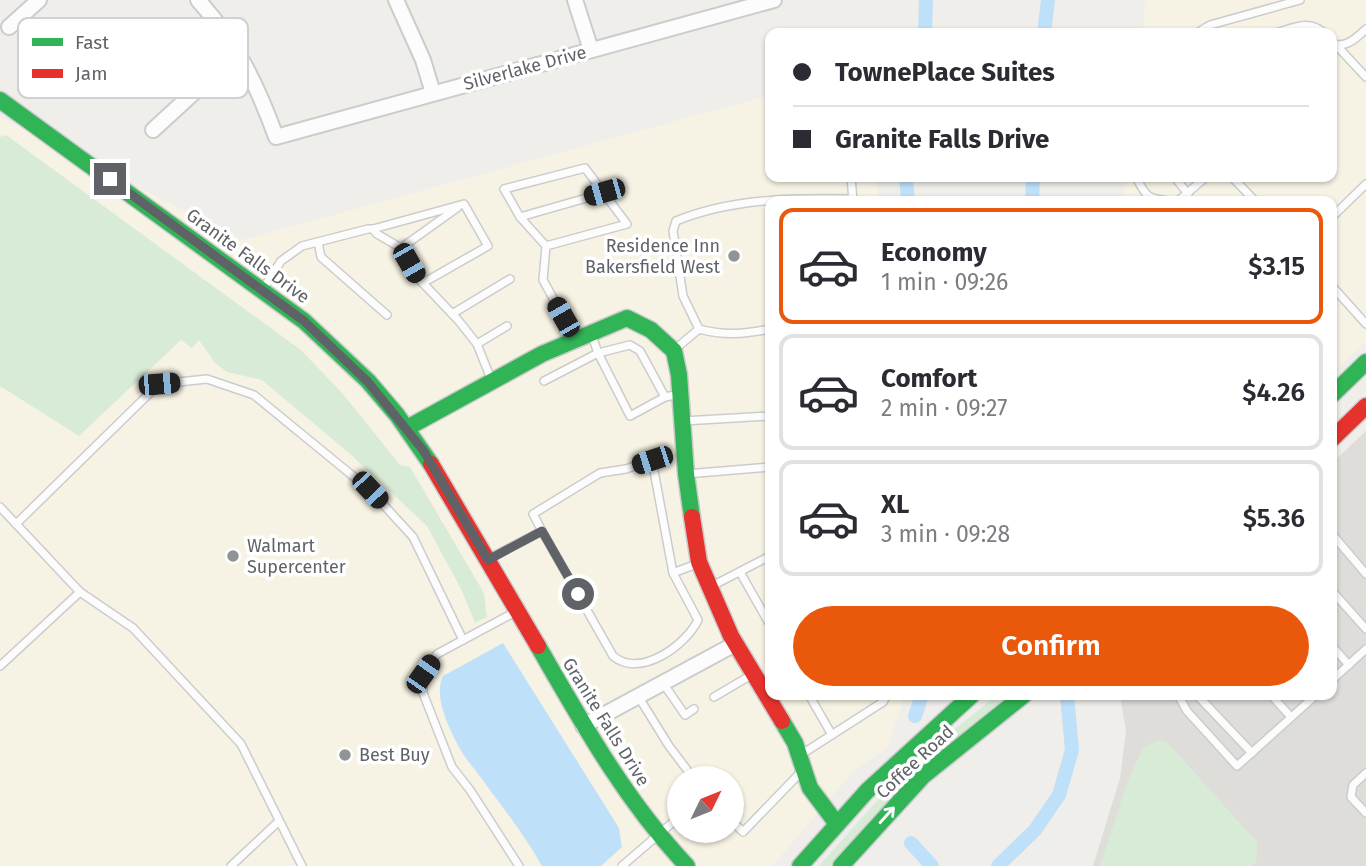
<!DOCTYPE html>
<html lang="en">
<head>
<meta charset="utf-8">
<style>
  :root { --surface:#fff; --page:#f2f2f3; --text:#2b2b33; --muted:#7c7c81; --line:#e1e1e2; --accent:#ea580c }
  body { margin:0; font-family:"Fira Sans",sans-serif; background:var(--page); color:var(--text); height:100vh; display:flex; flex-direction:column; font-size:26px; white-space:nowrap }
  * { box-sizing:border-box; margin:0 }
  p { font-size:23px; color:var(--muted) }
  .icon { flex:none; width:38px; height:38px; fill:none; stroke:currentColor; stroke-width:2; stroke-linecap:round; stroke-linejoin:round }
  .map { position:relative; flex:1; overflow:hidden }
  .panel { position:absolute; left:765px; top:196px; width:572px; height:504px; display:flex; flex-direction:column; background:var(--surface); border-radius:14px; box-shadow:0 2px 5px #0004 }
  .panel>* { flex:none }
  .guide { position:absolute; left:765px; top:28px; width:572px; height:154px; border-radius:14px; box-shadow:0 2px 5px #0004; display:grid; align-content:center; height:154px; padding:0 28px; background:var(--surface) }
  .needle { width:46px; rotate:47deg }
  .fabs { position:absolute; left:667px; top:766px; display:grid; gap:14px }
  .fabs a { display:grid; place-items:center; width:77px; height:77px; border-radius:50%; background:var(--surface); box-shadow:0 2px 5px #0004; font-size:35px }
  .end { position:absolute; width:32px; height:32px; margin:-16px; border:9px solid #5f6368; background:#fff; box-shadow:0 0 0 4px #fff }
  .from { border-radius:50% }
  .car { position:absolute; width:21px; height:42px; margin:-21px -10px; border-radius:9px; box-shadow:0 0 5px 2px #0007; background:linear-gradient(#222 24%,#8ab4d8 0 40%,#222 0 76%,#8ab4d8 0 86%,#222 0) }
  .guide b { display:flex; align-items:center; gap:24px; height:66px; font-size:26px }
  .guide b+b { border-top:2px solid var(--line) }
  .guide i { width:18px; height:18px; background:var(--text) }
  ul { padding:12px 0 0; list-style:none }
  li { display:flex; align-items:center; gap:21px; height:116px; margin:0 14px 10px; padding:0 14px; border:4px solid var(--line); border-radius:14px }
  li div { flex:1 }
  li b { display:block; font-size:26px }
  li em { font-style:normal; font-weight:600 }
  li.on { border-color:var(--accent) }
  li>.icon { width:63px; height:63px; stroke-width:1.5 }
  .cta { display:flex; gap:14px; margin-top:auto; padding:14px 28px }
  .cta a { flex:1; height:80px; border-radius:42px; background:var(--accent); color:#fff; font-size:28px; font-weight:600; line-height:80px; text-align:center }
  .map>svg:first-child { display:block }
</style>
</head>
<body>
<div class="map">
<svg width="1366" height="866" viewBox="0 0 1366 866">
  <rect width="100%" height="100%" fill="#efeeea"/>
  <g fill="#f7f3e4" fill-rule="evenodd">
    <path d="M1146 0H1366V341L1332 373V201H1124V187L1129 177H1332V33H1142Z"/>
    <path d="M770 95V177H876L879 201H770V695H905L887 748 854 770 772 866H0V117L242 240ZM679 779H732V831H679Z"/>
  </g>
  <path fill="#dfddda" d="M1366 431V866H1093L1120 778 1126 731 1120 695H1332V463Z"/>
  <g fill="#d8ebd6">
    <path d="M6 135 301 350 343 394 400 465 410 467 484 593 487 617 475 623 462 591 427 526 350 454 262 380 227 372 215 363 199 340 192 348 181 340 79 436 0 386V137Z"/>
    <path d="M997 695H1010L938 754 933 747Z"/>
    <path d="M1158 740 1167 742 1258 843 1256 862 1252 866H1100L1128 780 1143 748Z"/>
    <path d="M887 790 894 796 830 866H819Z"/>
  </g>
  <path fill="#bfe0f9" d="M503 643 619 828 622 847 601 866H542C525 836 504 809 484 782 476 770 465 759 459 747 449 728 433 696 443 676Z"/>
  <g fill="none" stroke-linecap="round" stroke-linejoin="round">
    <g stroke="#bfe0f9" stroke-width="14">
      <path d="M925 33 926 0"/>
      <path d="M1044 33 1048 0"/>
      <path d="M906 177 908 201"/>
      <path d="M1032 201 1033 177"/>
      <path d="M915 716 922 695"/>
      <path d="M911 843 932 866"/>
      <path d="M998 866 1035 830 1059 795 1072 750 1067 695"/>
    </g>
    <defs>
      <g id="lane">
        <path d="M1197 33 1210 25 1300 0"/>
        <path d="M1276 33C1293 28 1309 19 1324 33"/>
        <path d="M1332 41 1336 45C1349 46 1357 37 1366 29"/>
        <path d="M1336 45 1366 77"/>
        <path d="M851 177 853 201"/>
        <path d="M1136 177C1146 197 1148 199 1170 201"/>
        <path d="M1232 177 1255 201"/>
        <path d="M1177 180 1188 194"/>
        <path d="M1178 201 1206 177"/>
        <path d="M520 217 604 193"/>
        <path d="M1332 217 1366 184"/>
        <path d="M373 229 464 204 488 246 423 283"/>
        <path d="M318 242 321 257 387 315"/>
        <path d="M546 246 520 217 504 189 585 168 627 224 546 246 543 280 575 338"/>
        <path d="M401 248 457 208"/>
        <path d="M1332 286 1366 324"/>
        <path d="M263 289 281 261 302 246 368 229H373L377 234 401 248 418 278 458 320 477 344 491 379"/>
        <path d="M452 314 510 279"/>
        <path d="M699 329 683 296 673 231 676 221C732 198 794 198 853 199"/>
        <path d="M591 333 598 353 630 416 665 397"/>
        <path d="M477 344 507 326"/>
        <path d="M674 350 699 329C725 336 744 334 770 329"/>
        <path d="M544 381 598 353 630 345 640 351 665 397 680 394"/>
        <path d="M683 421 770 416"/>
        <path d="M686 474 770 467"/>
        <path d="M0 507 80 592 133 628 241 744 302 866"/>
        <path d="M16 524 159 384 207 379 254 395 370 490 413 537 463 640"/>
        <path d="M1332 534 1366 574"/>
        <path d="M488 559 542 531 613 656C640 679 686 645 698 620L673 573 652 460 626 469 600 473 533 514 542 531"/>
        <path d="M740 572 770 625"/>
        <path d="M673 573 699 563"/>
        <path d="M710 587 770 556"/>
        <path d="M1332 591 1366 629"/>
        <path d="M517 611 437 654 423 674V693L452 767 470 790 519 866"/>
        <path d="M1332 646 1349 665"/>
        <path d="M0 666 80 592"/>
        <path d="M1332 680 1366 649"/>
        <path d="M663 683 685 715 694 709"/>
        <path d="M809 695 832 735"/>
        <path d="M1178 695 1187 711 1237 766 1316 695"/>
        <path d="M1197 695 1252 753"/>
        <path d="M1271 695 1291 717"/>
        <path d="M638 696 669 746 694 779"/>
        <path d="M714 697 753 674"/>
        <path d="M802 754 883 702 887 695"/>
        <path d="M1366 773 1353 785 1351 797 1366 813"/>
        <path d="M732 821 743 832 801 772"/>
        <path d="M231 866 279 821"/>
        <path d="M622 866 679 817"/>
      </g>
      <g id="street">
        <path d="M198 0C236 42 257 84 276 137L774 0"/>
        <path d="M396 0 423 60 433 93"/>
        <path d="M575 0 591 50"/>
        <path d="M9 27 39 0"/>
        <path d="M153 130 238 52"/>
        <path d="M583 726 735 644"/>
      </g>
      <g id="fast">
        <path d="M0 100 304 321 368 381 397 415 431 464"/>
        <path d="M1332 395 1366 362"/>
        <path d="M407 428 542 354 627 318 651 330 674 351 679 375 686 474 692 517"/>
        <path d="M538 646C583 724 625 800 687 866"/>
        <path d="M782 721 795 743 810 788 837 824"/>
        <path d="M800 866 867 791 972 695"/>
        <path d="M841 866 923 776 1024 695"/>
      </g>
      <g id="jam">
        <path d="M1332 439 1366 406"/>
        <path d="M431 464 538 646"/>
        <path d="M692 517 699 562 731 636 782 721"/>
      </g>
    </defs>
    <use href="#lane" stroke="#cbcccc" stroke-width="10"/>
    <use href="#street" stroke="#cbcccc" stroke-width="18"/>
    <use href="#fast" stroke="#cacacb" stroke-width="19"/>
    <use href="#jam" stroke="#cacacb" stroke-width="19"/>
    <use href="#lane" stroke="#fdfcfc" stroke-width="7"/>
    <use href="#street" stroke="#fdfcfc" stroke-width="14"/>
    <use href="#fast" stroke="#30b455" stroke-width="16"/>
    <use href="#jam" stroke="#e5322d" stroke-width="16"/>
  </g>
  <defs><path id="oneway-shaft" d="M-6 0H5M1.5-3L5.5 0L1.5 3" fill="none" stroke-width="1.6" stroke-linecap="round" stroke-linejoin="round" transform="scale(1.75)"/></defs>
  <use stroke="#fff" href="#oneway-shaft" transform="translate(887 815) rotate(-48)"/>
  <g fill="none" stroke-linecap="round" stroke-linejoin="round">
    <path stroke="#5f6368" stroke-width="9" d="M110 179 304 321 368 382 423 450 488 560 542 531 578 594"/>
  </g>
  <g fill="#919496" stroke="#fff" stroke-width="2.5">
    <circle cx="734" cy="256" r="7"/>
    <circle cx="233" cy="556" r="7"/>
    <circle cx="345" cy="755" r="7"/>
  </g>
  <g text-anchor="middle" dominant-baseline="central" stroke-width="7" stroke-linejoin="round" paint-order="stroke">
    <g font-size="18" fill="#5f6368" stroke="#fff">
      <text transform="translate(525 68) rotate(-15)">Silverlake Drive</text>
      <text transform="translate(248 256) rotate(36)">Granite Falls Drive</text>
      <text transform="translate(606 722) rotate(58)">Granite Falls Drive</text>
      <text transform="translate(915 762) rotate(-43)">Coffee Road</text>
    </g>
    <g font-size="18" fill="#5f6368" stroke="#fff" text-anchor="start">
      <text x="720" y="246" text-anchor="end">Residence Inn<tspan x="720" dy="21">Bakersfield West</tspan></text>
      <text x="247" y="546">Walmart<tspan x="247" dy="21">Supercenter</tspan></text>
      <text x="359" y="755">Best Buy</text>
    </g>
  </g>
  <rect x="18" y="18" width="230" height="80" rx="10" fill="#fff" stroke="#cfd0d2" stroke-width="2"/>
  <rect x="32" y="38" width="31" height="8" fill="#30b455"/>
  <rect x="32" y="69" width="31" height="9" fill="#e5322d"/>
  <g font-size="19" fill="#5f6368">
    <text x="75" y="49">Fast</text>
    <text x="75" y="80">Jam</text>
  </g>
</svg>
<div class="fabs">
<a><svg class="needle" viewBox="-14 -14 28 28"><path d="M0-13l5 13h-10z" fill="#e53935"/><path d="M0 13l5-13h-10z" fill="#7c7c81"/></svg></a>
</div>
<i class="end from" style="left:578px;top:594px"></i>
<i class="end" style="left:110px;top:179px"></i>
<i class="car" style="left:604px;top:192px;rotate:254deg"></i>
<i class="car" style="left:409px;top:263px;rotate:150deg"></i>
<i class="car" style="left:563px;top:317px;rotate:330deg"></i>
<i class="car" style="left:159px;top:384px;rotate:85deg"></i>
<i class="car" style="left:652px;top:460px;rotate:252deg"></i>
<i class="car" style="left:370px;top:490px;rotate:137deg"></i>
<i class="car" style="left:423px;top:674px;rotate:35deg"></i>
<div class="guide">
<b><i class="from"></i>TownePlace Suites</b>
<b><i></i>Granite Falls Drive</b>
</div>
<section class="panel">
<ul>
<li class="on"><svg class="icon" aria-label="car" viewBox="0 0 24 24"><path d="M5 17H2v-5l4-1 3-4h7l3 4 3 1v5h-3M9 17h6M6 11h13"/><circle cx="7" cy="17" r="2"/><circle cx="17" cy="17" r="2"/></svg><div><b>Economy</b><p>1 min · 09:26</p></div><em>$3.15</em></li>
<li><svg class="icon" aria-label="car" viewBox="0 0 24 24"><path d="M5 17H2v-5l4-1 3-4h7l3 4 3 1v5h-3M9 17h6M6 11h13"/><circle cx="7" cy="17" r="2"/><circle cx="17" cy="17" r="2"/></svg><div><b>Comfort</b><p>2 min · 09:27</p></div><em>$4.26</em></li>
<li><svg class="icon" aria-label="car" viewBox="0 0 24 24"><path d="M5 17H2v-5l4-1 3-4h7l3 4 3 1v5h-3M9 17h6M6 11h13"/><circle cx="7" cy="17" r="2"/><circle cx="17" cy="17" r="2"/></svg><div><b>XL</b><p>3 min · 09:28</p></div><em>$5.36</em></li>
</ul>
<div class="cta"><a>Confirm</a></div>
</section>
</div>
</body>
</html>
